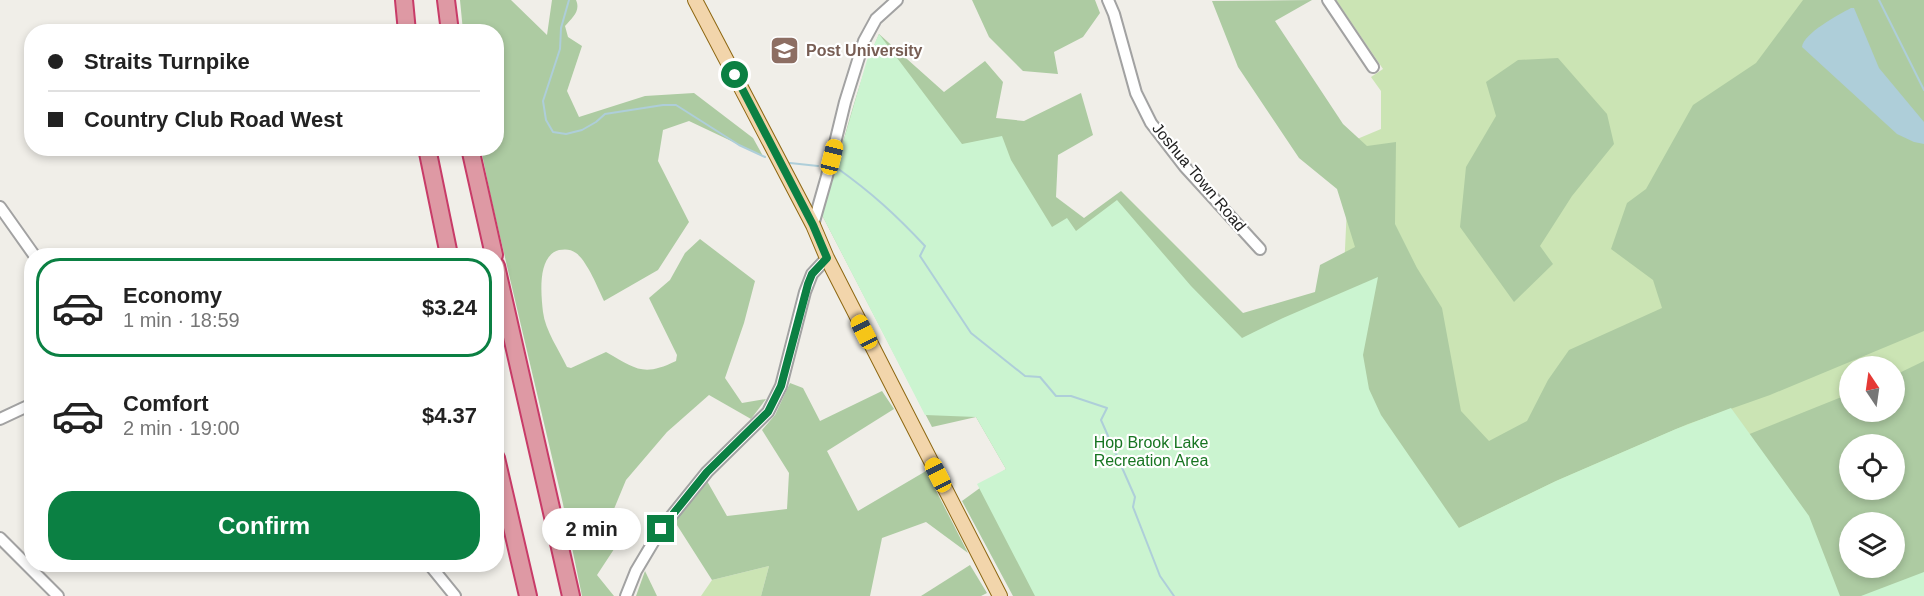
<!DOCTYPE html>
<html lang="en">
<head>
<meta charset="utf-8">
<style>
  :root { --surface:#fff; --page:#f2f2f2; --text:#222; --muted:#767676; --line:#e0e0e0; --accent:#0b8043 }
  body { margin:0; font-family:Helvetica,sans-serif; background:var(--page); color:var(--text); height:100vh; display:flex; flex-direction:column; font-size:22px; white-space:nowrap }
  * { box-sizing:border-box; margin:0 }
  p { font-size:20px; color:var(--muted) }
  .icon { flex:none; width:33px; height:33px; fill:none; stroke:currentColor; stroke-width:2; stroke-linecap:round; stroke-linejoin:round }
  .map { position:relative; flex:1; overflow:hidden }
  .sheet { position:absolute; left:24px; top:248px; width:480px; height:324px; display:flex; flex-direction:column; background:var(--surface); border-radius:24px; box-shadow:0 3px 9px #0003 }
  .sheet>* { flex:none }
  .guide { position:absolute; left:24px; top:24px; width:480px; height:132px; border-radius:24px; box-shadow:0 3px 9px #0003; display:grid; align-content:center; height:132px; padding:0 24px; background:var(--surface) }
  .needle { width:39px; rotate:347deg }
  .tools { position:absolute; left:1839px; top:356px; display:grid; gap:12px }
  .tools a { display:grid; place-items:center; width:66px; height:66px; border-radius:50%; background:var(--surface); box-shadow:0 3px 9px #0003; font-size:30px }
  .end { position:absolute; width:27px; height:27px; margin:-14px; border:8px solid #0b8043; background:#fff; box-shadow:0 0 0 3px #fff }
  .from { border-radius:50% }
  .bubble { position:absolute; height:42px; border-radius:21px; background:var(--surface); box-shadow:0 3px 9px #0003; font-size:20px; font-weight:700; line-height:42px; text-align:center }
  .car { position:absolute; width:18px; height:36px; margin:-18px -9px; border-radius:8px; box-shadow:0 0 4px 2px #0007; background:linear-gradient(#f5c518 24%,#345 0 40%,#f5c518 0 76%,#345 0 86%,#f5c518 0) }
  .guide b { display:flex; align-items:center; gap:21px; height:57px; font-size:22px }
  .guide b+b { border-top:2px solid var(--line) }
  .guide i { width:15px; height:15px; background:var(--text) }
  ul { padding:10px 0 0; list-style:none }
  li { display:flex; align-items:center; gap:18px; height:99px; margin:0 12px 9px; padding:0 12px; border:3px solid transparent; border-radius:24px }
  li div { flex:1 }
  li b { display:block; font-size:22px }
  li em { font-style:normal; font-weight:700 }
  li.selected { border-color:var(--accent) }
  li>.icon { width:54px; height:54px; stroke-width:1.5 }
  .action { display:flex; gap:12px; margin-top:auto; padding:12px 24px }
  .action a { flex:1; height:69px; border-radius:24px; background:var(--accent); color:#fff; font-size:24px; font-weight:700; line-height:69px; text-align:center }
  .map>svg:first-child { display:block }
</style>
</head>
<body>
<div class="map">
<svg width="1924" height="596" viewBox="0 0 1924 596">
  <rect width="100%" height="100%" fill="#f0eee8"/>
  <g fill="#cbe4b4" fill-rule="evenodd">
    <path d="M1336 0H1924V572L1287 596 1343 292 1350 142 1381 129V91L1371 77 1383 69ZM1850 366H1894V411H1850ZM1850 444H1894V489H1850ZM1850 522H1894V567H1850Z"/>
    <path d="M769 566 761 596H701L712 580Z"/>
  </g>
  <g fill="#adcba2" fill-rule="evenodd">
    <path d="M460 0H511L547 35 552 0H576C581 11 572 18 565 26L568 37 582 46 567 91 579 117 645 96 694 93 753 138 763 156 689 121 663 130 658 161 689 222 658 270 604 301C598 288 587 261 576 253 571 249 565 249 559 250 537 256 541 294 543 312 545 330 559 350 567 367L571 368 606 352C636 369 643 377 676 361L677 355 649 298 670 280 685 253 700 239 755 281 744 323 725 378 742 403 766 399 751 419 709 395 667 432 626 480 609 521 620 540 597 575 614 596H582L563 504 491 198 481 149 496 148V32L463 31Z"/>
    <path d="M972 0H1095L1100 13 1083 37 1054 52 1058 74 1023 71 989 37Z"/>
    <path d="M1312 0 1275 21 1343 124 1367 146 1396 142 1395 224 1417 268 1442 308 1461 411 1489 441 1527 421 1548 380 1569 350 1662 308 1653 280 1611 249 1627 203 1646 189 1693 105 1756 63 1803 0H1924V331L1770 395 1688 424 1556 481 1459 528 1287 596H1013L962 501 1006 469 976 417 932 427 822 215C841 155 854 92 879 34L944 92 985 61 1003 82 996 118 1024 121 1081 93 1093 135 1058 155 1056 197 1084 218 1121 191 1243 313 1315 292 1320 265 1355 247 1337 189 1299 158 1238 67 1212 1Z"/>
    <path d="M1558 58 1607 114 1614 144 1572 196 1540 246 1553 264 1514 302 1460 227 1466 167 1496 116 1486 82 1518 60Z"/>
    <path d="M1924 361V596H1347L1849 394 1850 411H1894L1895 375ZM1850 444H1894V489H1850ZM1850 522H1894V567H1850Z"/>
    <path d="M790 383 803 388 820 421 882 391 894 409 827 451 858 511 926 471 968 553 926 522 882 538 870 596H761L769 566 712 580 675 522 707 481 727 516 787 509 789 473 762 430 775 415Z"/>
    <path d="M970 565 987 593 981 596H921Z"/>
    <path d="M645 571 657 596H636Z"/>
  </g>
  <g fill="#cbf4d0">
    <path d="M879 34 962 144 1002 136 1011 160 1052 227 1067 218 1076 231 1117 200 1191 286 1242 338 1283 318 1378 277 1363 355 1369 389 1381 415 1459 528 1556 481 1676 429 1731 408 1809 516 1840 596H1035L977 484 1006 469 976 417 925 415 822 215 867 60Z"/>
    <path d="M1924 572V596H1861Z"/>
  </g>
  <path fill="#aeced9" d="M1851 8H1854L1879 68 1924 122V144L1914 142 1897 134 1802 47C1804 33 1838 15 1851 8Z"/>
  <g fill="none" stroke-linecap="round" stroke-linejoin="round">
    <g stroke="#aeced9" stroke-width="2">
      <path d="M569 0 561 28 560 49 543 101 546 120 553 132 566 134 582 130 596 122 605 114 663 105H676L739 145 765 157"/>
      <path d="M1879 0 1924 90"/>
      <path d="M790 163 818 166"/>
      <path d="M837 168C872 193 896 215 925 246L920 256 971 333 1025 376 1040 377 1056 396H1071L1107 408 1101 420 1135 497 1133 507 1160 576 1174 596"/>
    </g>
    <defs>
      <g id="minor">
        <path d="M1108 0 1114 14 1136 93 1151 123 1185 167 1260 249"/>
        <path d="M1328 0 1373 67"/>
        <path d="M0 207 34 255"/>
        <path d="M813 225 827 176 845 102 864 41 876 19 897 0"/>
        <path d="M0 419 32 404"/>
        <path d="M0 538 58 596"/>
        <path d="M429 564 455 596"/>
        <path d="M626 596 636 571 661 529 707 472 768 412 781 386 805 292 812 274 827 258"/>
      </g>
      <path id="major" d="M695 0 813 225 827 258 1000 596"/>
      <g id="highway">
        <path d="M404 0 407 32"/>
        <path d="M446 0 450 32"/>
        <path d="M427 148 449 255"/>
        <path d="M470 148 494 255"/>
        <path d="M496 266 571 596"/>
        <path d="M496 458 528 596"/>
      </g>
    </defs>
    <use href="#minor" stroke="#a2a2a2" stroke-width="14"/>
    <use href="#major" stroke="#8d6711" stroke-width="16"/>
    <use href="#highway" stroke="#c83b68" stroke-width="20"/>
    <use href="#minor" stroke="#fff" stroke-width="10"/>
    <use href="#major" stroke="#f2d5ab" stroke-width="14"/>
    <use href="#highway" stroke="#de99a4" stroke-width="16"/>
  </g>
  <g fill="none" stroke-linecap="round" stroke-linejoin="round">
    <path stroke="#0b8043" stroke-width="8" d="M661 529 707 472 768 412 781 386 808 284 812 274 827 258 813 225 735 75"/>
  </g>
  <defs>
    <symbol id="university-square" viewBox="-11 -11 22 22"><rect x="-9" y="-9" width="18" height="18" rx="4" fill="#8d6e63" stroke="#fff"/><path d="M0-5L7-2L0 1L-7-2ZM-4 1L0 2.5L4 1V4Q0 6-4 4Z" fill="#fff"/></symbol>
  </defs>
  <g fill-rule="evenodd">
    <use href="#university-square" x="768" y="34" width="33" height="33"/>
  </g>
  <g text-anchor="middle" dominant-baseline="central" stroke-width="4.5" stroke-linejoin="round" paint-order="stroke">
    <g font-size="16" font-weight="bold" fill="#785e54" stroke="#fff" text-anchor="start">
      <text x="806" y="50">Post University</text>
    </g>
    <g font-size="16" fill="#212121" stroke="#fff">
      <text transform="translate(1199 177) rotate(50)">Joshua Town Road</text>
    </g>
    <g font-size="16" fill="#187522" stroke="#fff">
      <text x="1151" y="442">Hop Brook Lake<tspan x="1151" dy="18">Recreation Area</tspan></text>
    </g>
  </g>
</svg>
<div class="tools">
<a><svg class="needle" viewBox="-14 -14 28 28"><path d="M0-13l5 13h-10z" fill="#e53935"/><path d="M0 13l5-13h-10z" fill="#767676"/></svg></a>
<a><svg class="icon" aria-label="locate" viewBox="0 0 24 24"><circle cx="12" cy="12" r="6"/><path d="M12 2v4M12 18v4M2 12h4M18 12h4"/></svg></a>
<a><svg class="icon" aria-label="layers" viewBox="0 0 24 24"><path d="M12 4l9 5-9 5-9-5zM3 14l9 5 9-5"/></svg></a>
</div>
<i class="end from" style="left:735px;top:75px"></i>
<i class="end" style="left:661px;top:529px"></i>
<div class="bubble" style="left:542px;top:508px;width:99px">2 min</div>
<i class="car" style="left:832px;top:157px;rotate:14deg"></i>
<i class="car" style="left:864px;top:332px;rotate:333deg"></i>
<i class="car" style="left:938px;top:475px;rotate:333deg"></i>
<div class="guide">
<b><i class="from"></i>Straits Turnpike</b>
<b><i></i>Country Club Road West</b>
</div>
<section class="sheet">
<ul>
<li class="selected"><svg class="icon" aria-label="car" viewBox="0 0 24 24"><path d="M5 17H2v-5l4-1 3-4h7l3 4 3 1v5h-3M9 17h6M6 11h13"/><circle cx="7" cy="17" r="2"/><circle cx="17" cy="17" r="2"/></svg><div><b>Economy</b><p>1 min · 18:59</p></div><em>$3.24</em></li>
<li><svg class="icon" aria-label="car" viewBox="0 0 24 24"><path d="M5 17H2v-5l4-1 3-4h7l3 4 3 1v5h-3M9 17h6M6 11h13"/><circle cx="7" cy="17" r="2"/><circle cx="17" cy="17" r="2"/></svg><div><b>Comfort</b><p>2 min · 19:00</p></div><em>$4.37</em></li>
</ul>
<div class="action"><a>Confirm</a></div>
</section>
</div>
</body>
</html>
